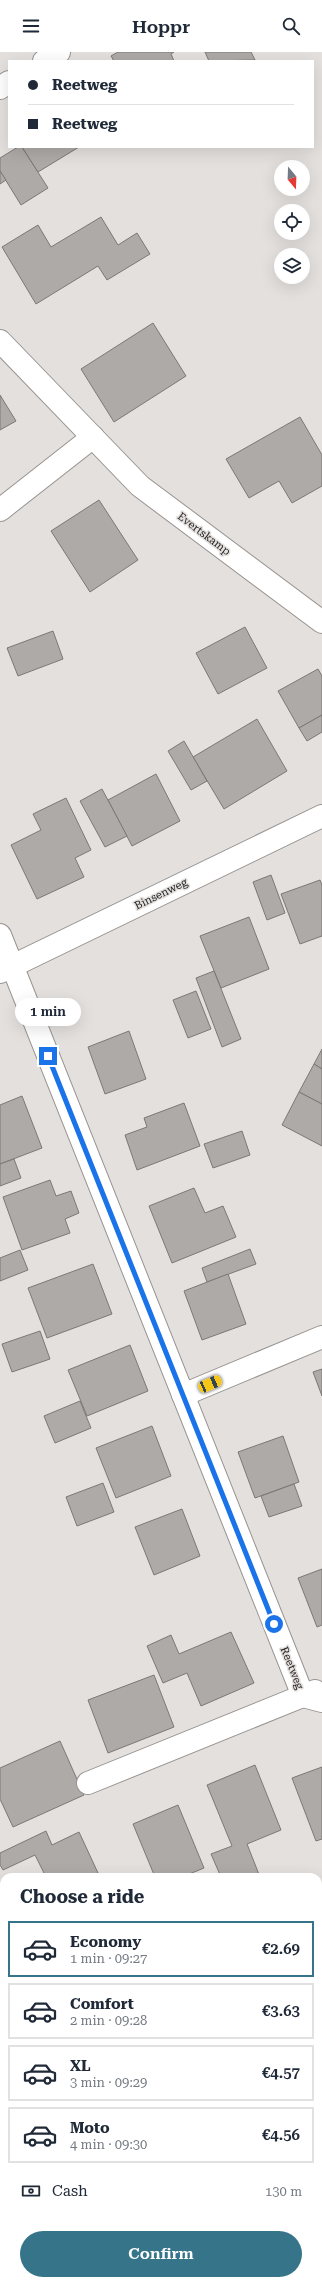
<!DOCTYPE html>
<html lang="en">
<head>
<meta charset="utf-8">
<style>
  :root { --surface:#fff; --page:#f2f2f3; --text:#1f2937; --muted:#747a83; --line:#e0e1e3; --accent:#367589 }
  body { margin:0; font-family:"Roboto Serif",serif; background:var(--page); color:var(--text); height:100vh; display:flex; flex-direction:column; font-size:15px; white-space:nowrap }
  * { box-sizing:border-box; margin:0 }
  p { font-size:13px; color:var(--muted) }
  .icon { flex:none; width:22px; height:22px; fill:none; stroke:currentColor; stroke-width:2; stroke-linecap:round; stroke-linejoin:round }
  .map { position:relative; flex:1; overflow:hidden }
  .drawer { position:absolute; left:0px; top:1821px; width:322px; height:412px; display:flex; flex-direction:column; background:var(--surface); border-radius:12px 12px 0 0; box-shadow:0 4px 16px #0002 }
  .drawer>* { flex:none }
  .hud { position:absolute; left:8px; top:8px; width:306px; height:88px; border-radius:0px; box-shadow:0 4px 16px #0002; display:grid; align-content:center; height:88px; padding:0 20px; background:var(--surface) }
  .needle { width:26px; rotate:161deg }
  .buttons { position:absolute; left:274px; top:108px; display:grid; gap:8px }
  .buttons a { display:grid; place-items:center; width:36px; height:36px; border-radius:50%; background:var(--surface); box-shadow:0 4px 16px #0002; font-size:20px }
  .end { position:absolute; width:18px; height:18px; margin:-9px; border:5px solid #1a73e8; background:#fff; box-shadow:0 0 0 2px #fff }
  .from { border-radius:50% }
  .bubble { position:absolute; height:28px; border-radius:14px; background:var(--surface); box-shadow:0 4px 16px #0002; font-size:13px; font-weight:600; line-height:28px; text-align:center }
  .car { position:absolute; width:12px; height:24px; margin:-12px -6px; border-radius:5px; box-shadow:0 0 3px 1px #0007; background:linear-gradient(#f5c518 24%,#345 0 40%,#f5c518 0 76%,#345 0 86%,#f5c518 0) }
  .hud b { display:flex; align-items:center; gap:14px; height:38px; font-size:15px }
  .hud b+b { border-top:1px solid var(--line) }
  .hud i { width:10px; height:10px; background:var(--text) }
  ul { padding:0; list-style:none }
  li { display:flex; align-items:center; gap:12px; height:56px; margin:0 8px 6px; padding:0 12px; border:2px solid var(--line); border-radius:0px }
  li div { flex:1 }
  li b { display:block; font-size:15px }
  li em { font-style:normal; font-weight:600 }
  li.selected { border-color:var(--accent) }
  li>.icon { width:36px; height:36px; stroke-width:1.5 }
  h2 { padding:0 20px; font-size:18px; line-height:48px }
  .pay { display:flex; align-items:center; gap:10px; height:44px; padding:0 20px; font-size:15px }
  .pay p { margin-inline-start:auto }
  .button { display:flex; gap:8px; margin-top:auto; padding:8px 20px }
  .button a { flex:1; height:46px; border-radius:24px; background:var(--accent); color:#fff; font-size:16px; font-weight:600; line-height:46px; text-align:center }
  header { display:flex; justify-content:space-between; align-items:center; height:52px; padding:0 20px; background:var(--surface); font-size:18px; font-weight:600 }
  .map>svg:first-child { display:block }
</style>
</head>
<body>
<header><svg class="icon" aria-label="menu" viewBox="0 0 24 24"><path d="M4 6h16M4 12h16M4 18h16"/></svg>Hoppr<svg class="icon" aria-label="search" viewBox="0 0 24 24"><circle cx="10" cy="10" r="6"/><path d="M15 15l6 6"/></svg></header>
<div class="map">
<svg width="322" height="2233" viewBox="0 0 322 2233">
  <rect width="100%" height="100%" fill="#e4e0de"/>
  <path fill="#afb571" d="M0 2096 4 2099V2229H103L105 2233H0Z"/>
  <g fill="#aeaaa8" stroke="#7c7876">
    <path d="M118 0H174L171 2 174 9H114L111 4Z"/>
    <path d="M205 0H251L255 8 209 9Z"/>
    <path d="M18 95H22L48 136 21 153 0 119V106Z"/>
    <path d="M22 95H79L38 120Z"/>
    <path d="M0 119 6 128 0 132Z"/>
    <path d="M101 165 118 193 137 181 150 202 107 228 98 214 36 252 2 195 38 173 51 195Z"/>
    <path d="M153 271 186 324 114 370 81 317Z"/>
    <path d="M0 343 16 369 0 378Z"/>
    <path d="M300 365 322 403V434L292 451 279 429 249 446 226 407Z"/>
    <path d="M99 448 138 508 90 540 51 479Z"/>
    <path d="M245 575 267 616 218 642 196 601Z"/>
    <path d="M53 579 63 607 18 624 7 596Z"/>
    <path d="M318 617 322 624V663L299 676 278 639Z"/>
    <path d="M322 663V680L307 689 299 676Z"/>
    <path d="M257 667 287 719 224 757 193 705Z"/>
    <path d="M184 689 207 729 191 738 168 699Z"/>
    <path d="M156 722 180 769 132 794 108 748Z"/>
    <path d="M102 737 127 784 105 795 80 749Z"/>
    <path d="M66 746 91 798 75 806 84 825 37 847 11 793 41 778 33 762Z"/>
    <path d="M271 823 285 861 267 868 253 830Z"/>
    <path d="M320 828 322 833V884L300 892 281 842Z"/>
    <path d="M249 865 269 917 221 936 200 884Z"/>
    <path d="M214 919 241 987 222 995 196 926Z"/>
    <path d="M196 939 211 977 188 986 173 948Z"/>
    <path d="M129 979 146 1027 105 1042 88 995Z"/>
    <path d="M322 997V1017L314 1012Z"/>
    <path d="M314 1012 322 1017V1052L299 1040Z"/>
    <path d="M299 1040 322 1052V1094L282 1073Z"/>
    <path d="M22 1044 42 1096 0 1112V1053Z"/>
    <path d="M184 1051 200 1094 137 1118 125 1083 147 1075 144 1066Z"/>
    <path d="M242 1079 250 1103 213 1116 204 1092Z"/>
    <path d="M14 1107 21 1126 0 1134V1112Z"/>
    <path d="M50 1128 56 1144 71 1139 79 1161 65 1167 70 1181 22 1198 3 1145Z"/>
    <path d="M194 1136 205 1161 223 1154 236 1185 172 1211 149 1154Z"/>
    <path d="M250 1197 256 1212 207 1230 202 1216Z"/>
    <path d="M20 1198 28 1218 0 1229V1206Z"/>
    <path d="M93 1212 112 1262 47 1286 28 1236Z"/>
    <path d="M228 1222 246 1272 202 1288 184 1239Z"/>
    <path d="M40 1279 50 1307 12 1320 2 1292Z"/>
    <path d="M130 1293 148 1339 87 1364 68 1318Z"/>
    <path d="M322 1317V1344L313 1320Z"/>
    <path d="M80 1349 91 1376 55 1391 44 1364Z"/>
    <path d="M152 1374 171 1424 116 1446 96 1396Z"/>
    <path d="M283 1384 299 1430 255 1446 238 1400Z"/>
    <path d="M103 1431 114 1460 77 1474 66 1445Z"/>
    <path d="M294 1432 302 1454 269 1465 261 1444Z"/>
    <path d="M182 1457 200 1504 154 1523 135 1475Z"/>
    <path d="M322 1517V1573L317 1575 298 1526Z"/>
    <path d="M231 1580 254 1631 201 1654 187 1621 163 1631 147 1594 171 1583 179 1602Z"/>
    <path d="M154 1623 174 1675 108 1701 88 1648Z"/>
    <path d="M60 1689 84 1743 13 1775 0 1747V1716Z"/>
    <path d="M255 1713 281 1778 247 1792 260 1825H221L211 1802 232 1794 207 1733Z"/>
    <path d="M322 1715V1787L316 1789 292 1726Z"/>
    <path d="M178 1753 204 1816 182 1825H155L133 1772Z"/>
    <path d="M46 1779 52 1793 79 1780 98 1821 89 1825H46L35 1803 3 1818 0 1813V1801Z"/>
    <path d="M318 1850 322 1861V1904L318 1905Z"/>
    <path d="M322 1924V1996L318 1998V1926Z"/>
    <path d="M4 1939V1987L0 1989V1940Z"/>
    <path d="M322 2025V2090L318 2091V2027Z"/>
    <path d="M156 2229H207L209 2233H158Z"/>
  </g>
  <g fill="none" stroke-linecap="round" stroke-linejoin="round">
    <defs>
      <g id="street">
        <path d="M44 9 59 0"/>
        <path d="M0 36 9 30"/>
        <path d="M0 289 140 434 322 570"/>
        <path d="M0 458 93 385"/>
        <path d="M0 883 303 1644 322 1649"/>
        <path d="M0 920 322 764"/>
        <path d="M183 1343 322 1285"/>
        <path d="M88 1731 315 1639"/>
        <path d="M0 2035 4 2033"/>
        <path d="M0 2091 4 2094"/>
        <path d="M106 2229 108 2233"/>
      </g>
    </defs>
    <use href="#street" stroke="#979390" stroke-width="24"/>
    <use href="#street" stroke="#fff" stroke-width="22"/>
  </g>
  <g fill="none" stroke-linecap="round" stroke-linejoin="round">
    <path stroke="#1a73e8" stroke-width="5" d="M48 1004 274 1572"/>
  </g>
  <g text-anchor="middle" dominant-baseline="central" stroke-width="3" stroke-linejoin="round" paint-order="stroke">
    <g font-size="11" fill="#252423" stroke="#e4e0de">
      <text transform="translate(204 482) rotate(37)">Evertskamp</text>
      <text transform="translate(161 842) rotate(-26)">Binsenweg</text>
      <text transform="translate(292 1616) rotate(68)">Reetweg</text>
    </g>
  </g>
</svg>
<div class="buttons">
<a><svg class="needle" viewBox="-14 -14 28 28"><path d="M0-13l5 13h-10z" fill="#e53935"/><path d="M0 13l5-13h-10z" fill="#747a83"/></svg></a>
<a><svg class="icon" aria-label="locate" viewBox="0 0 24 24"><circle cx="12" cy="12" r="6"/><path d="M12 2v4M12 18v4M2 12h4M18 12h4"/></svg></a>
<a><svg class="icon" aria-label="layers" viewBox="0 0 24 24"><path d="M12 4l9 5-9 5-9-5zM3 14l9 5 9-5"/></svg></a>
</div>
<i class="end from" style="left:274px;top:1572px"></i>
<i class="end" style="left:48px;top:1004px"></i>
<div class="bubble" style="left:15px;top:946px;width:66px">1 min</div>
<i class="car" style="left:210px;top:1332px;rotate:67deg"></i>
<div class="hud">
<b><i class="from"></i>Reetweg</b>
<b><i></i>Reetweg</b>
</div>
<section class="drawer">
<h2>Choose a ride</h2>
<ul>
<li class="selected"><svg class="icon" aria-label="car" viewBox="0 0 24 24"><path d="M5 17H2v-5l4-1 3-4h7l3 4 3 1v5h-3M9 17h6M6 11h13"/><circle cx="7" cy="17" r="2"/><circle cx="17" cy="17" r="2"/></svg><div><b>Economy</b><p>1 min · 09:27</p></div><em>€2.69</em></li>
<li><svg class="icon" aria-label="car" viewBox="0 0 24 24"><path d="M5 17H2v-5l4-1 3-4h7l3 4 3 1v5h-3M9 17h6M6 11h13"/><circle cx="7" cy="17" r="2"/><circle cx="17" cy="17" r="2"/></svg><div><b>Comfort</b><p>2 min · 09:28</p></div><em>€3.63</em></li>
<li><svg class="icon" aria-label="car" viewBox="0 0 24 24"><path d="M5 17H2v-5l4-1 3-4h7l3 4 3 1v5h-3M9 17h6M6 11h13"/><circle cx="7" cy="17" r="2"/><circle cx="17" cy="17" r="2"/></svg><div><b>XL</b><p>3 min · 09:29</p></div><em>€4.57</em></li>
<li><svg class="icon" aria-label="car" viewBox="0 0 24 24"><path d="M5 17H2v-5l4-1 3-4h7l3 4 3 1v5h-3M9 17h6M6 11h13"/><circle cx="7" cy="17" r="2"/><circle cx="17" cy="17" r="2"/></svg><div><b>Moto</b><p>4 min · 09:30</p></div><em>€4.56</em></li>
</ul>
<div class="pay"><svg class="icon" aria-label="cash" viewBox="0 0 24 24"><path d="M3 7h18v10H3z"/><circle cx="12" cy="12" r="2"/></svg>Cash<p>130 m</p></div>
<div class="button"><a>Confirm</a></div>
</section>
</div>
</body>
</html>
